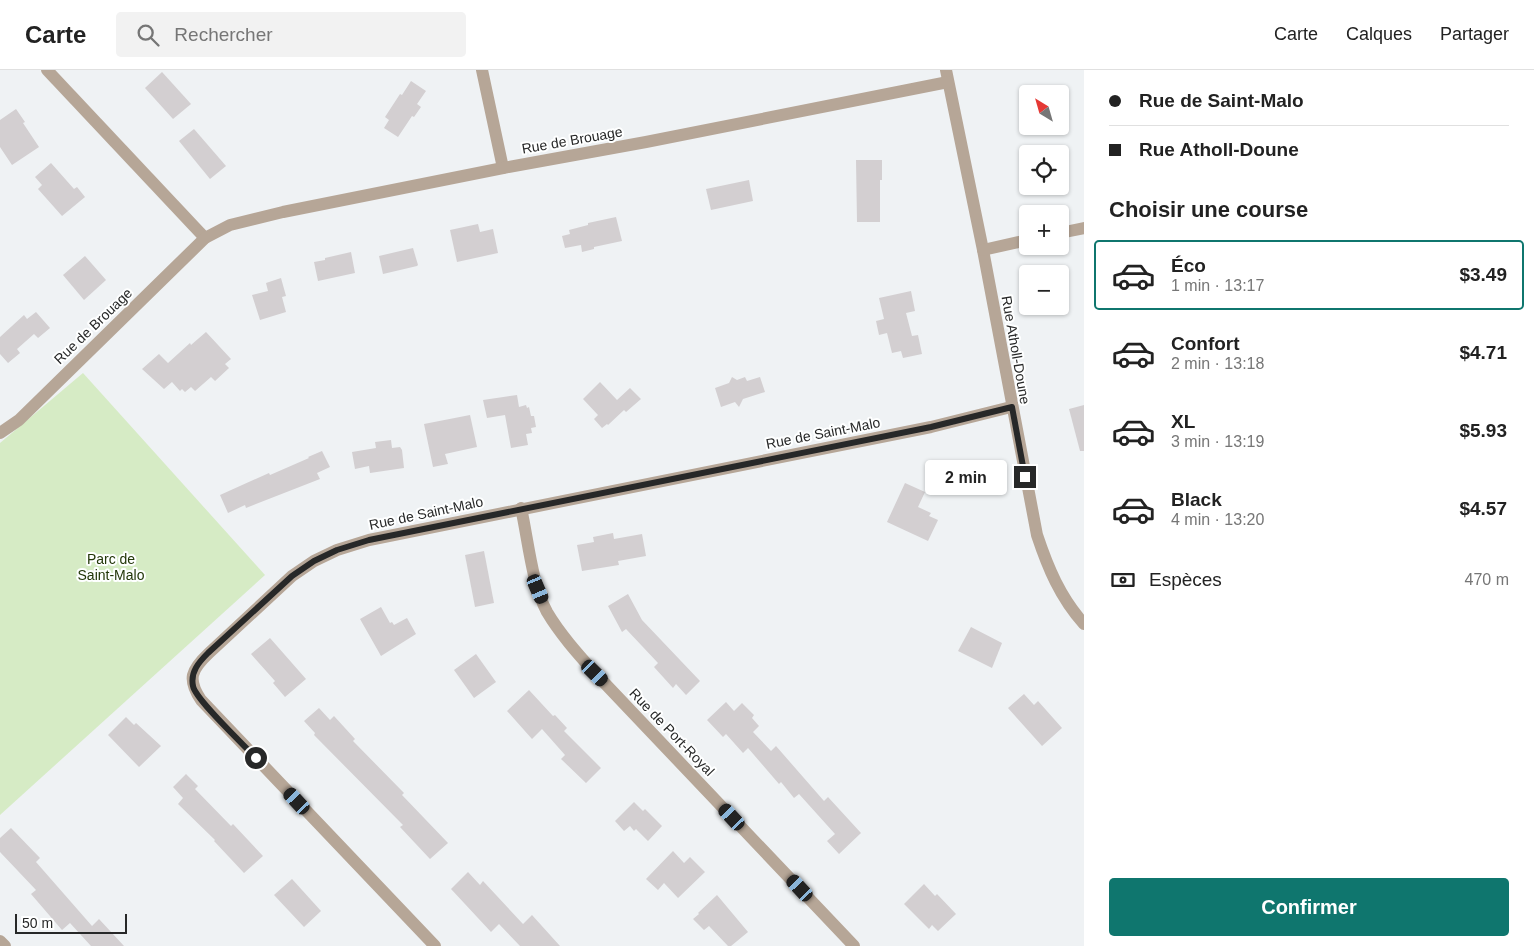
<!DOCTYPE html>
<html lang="fr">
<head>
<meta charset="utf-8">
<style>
  :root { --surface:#fff; --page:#f2f2f2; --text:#222; --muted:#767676; --line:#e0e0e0; --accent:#0f766e }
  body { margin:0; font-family:Helvetica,sans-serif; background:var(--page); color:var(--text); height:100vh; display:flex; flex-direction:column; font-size:19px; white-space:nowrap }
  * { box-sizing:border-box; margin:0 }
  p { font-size:16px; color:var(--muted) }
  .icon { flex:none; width:28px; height:28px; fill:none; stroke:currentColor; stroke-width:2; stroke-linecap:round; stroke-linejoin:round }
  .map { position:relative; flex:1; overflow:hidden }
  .panel { display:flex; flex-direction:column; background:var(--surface); width:450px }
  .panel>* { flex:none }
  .hud { display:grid; align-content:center; height:110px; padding:0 25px; background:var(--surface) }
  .needle { width:32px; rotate:323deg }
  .controls { position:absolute; left:1019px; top:15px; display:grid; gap:10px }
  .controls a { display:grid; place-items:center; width:50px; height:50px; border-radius:5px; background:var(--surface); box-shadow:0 1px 4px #0004; font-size:25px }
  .scale { position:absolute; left:15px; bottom:12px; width:112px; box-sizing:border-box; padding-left:5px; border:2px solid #272828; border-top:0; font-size:14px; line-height:18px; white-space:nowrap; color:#272828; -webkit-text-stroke:4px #feffff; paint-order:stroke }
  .end { position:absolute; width:22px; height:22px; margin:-11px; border:6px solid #272828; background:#fff; box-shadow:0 0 0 2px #fff }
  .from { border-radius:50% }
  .bubble { position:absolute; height:35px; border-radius:5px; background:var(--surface); box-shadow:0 1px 4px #0004; font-size:16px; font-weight:700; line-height:35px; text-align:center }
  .car { position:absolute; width:15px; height:30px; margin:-15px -8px; border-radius:6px; box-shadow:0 0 4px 1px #0007; background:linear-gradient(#222 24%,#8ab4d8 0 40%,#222 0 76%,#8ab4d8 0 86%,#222 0) }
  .hud b { display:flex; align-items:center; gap:18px; height:48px; font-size:19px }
  .hud b+b { border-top:1px solid var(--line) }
  .hud i { width:12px; height:12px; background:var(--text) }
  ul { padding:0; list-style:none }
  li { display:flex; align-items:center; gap:15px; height:70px; margin:0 10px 8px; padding:0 15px; border:2px solid transparent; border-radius:5px }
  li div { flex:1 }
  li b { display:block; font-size:19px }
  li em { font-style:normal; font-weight:700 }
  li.current { border-color:var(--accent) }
  li>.icon { width:45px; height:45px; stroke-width:1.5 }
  h2 { padding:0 25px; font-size:22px; line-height:60px }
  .pay { display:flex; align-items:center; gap:12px; height:55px; padding:0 25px; font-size:19px }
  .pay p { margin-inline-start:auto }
  .cta { display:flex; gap:10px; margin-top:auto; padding:10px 25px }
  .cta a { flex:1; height:58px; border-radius:5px; background:var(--accent); color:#fff; font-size:20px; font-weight:700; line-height:58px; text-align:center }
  header { display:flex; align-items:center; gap:30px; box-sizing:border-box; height:70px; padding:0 25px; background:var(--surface); border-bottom:1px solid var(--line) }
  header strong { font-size:24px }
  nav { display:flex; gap:28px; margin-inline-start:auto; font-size:18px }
  .search { width:350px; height:45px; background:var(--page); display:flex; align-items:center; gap:12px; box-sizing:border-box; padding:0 18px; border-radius:5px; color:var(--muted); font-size:19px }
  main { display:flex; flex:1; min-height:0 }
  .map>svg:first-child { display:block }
</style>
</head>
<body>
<header>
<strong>Carte</strong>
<div class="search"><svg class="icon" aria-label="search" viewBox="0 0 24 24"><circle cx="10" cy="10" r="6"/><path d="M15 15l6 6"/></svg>Rechercher</div>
<nav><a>Carte</a><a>Calques</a><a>Partager</a></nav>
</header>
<main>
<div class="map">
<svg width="1084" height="876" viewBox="0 0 1084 876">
  <rect width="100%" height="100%" fill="#eff2f4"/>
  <path fill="#d6ebc5" d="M83 303 265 505 0 745V373Z"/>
  <g fill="#d3cfd1">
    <path d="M162 2 191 34 173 49 145 18Z"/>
    <path d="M411 11 426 21 417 34 421 37 414 47 412 46 398 67 384 58 389 50 385 47 400 24 402 25Z"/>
    <path d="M16 39 25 52 23 53 39 77 12 95 0 77V50Z"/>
    <path d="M194 59 226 96 210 109 179 71Z"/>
    <path d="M856 90H882V110H880V152H857Z"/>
    <path d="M51 93 74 119 77 117 85 127 62 146 38 119 42 115 35 107Z"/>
    <path d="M749 110 753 131 711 140 706 119Z"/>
    <path d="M616 147 622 171 594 177V179L582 182 581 175 565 178 562 166 570 164 569 160 588 155V153Z"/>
    <path d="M478 154 480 162 493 159 498 183 457 192 450 160Z"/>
    <path d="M413 178 418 195 417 196 383 204 379 186Z"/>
    <path d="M351 182 355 203 318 211 314 192 325 190V188Z"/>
    <path d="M85 186 106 210 84 230 63 205Z"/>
    <path d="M281 208 286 226 282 227 286 242 260 250 252 225 268 221 266 213Z"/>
    <path d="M911 221 915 241 906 243 912 266 918 265 922 284 903 288 901 281 892 283 887 263 879 265 876 251 884 249 879 228Z"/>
    <path d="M36 242 50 258 38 268 34 264 17 279 20 283 8 293 0 284V267L24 245 27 249Z"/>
    <path d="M206 262 231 289 225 294 229 298 215 311 211 307 195 321 191 317 185 322 182 319 180 321 172 312 164 319 142 299 159 284 168 293 190 273 191 275Z"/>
    <path d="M732 307 737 310 745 307 747 311 760 307 765 322 743 329 739 337 735 332 721 337 715 318 729 313Z"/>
    <path d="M600 312 617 330 630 318 641 329 626 342 624 340 608 355 607 354 602 358 594 349 598 345 583 329Z"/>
    <path d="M517 325 519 337 526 335 527 338 529 337 531 346H534L536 357 531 358 532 363 526 364 528 375 511 378 505 345 487 348 483 330Z"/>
    <path d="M1084 335V381H1080L1069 339Z"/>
    <path d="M470 345 477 377 445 384 448 394 433 397 424 354Z"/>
    <path d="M391 370 392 378 400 377 402 380 404 398 370 403 369 396 355 399 352 382 376 378 375 372Z"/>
    <path d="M322 381 330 397 317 403 320 409 246 438 245 435 228 443 220 425 269 403 270 405 309 388 308 387Z"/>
    <path d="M905 413 925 422 918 437 931 443 929 446 938 450 928 471 887 452Z"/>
    <path d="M613 463 614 469 642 464 646 486 618 491 619 495 582 501 577 475 594 472 593 467Z"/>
    <path d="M484 481 494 533 475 537 465 485Z"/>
    <path d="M628 524 642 550 700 611 686 625 676 614 673 618 654 597 658 593 626 559 622 562 608 536Z"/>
    <path d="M381 537 390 553 392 552 394 555 407 548 416 564 381 586 360 549Z"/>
    <path d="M971 557 1002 573 992 598 958 581Z"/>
    <path d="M270 568 306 609 285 627 273 613 275 611 251 584Z"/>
    <path d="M476 584 496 612 474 628 454 600Z"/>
    <path d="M529 620 553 646 555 645 567 658 564 661 601 698 586 713 561 689 565 685 542 659 532 669 507 641Z"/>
    <path d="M1024 624 1034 635 1038 631 1062 658 1042 676 1008 638Z"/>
    <path d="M726 632 734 641 742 633 754 645 752 648 759 656 753 662 771 681 776 676 824 731 828 727 861 763 839 784 827 771 835 764 799 724 794 728 781 712 779 714 748 678 743 683 726 664 723 667 707 650Z"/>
    <path d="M319 638 330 650 334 646 355 669 353 671 404 723 402 725 448 773 430 789 400 757 403 755 314 665 315 663 304 651Z"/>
    <path d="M126 647 134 655 136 653 161 676 139 697 108 665Z"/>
    <path d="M186 704 198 716 195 719 231 756 233 754 263 786 244 803 214 771 215 770 178 734 183 728 173 717Z"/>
    <path d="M634 732 643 741 645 739 662 756 648 771 636 759 634 761 630 756 624 761 615 751Z"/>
    <path d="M11 758 40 788 36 792 92 856 99 849 124 876H91L70 853 62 860 31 824 36 820 0 782V768Z"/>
    <path d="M673 781 684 793 690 787 705 802 678 828 664 813 658 820 646 809Z"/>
    <path d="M468 802 480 815 483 811 523 854 532 845 560 876H520L499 854 491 862 451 819Z"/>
    <path d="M292 809 321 841 304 857 274 825Z"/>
    <path d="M924 814 935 826 937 824 956 844 938 861 932 855 929 859 904 834Z"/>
    <path d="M717 825 748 862 731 876H728L709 856 704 860 693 849 699 844 698 843Z"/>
  </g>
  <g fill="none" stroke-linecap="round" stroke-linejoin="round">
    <g stroke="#b6a697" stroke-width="12">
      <path d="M47 0 205 168"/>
      <path d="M482 0 503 98"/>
      <path d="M946 0 983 180 1037 465C1048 498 1060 527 1084 554"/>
      <path d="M1060 163 1084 158"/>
      <path d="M983 180 1028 170"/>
      <path d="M0 363 19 350 205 168 230 155 283 142 503 98 646 72 948 12"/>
      <path d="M521 438C528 469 532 515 547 542 560 564 578 584 595 603L854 876"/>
      <path d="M0 871 5 876"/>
      <path d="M435 876 201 630C187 609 191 600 209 583L292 506 314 491 337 480 369 470 931 357 1011 337"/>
    </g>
  </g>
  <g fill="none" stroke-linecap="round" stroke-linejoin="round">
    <path stroke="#272828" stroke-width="6" d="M256 688C244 675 195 629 193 616 190 602 199 592 208 583L292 506 314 491 337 480 369 470 931 357 1012 337 1025 407"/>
  </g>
  <g text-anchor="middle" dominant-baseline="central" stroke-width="4" stroke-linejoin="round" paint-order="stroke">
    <g font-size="14" fill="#272828" stroke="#feffff">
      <text transform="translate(572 70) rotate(-10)">Rue de Brouage</text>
      <text transform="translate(93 256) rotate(-44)">Rue de Brouage</text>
      <text transform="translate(1016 280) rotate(80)">Rue Atholl-Doune</text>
      <text transform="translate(823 363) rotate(-11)">Rue de Saint-Malo</text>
      <text transform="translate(426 443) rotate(-12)">Rue de Saint-Malo</text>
      <text transform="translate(672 662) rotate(46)">Rue de Port-Royal</text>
    </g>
    <g font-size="14" fill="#233709" stroke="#feffff">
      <text x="111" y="489">Parc de<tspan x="111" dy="16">Saint-Malo</tspan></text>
    </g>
  </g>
</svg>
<div class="controls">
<a><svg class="needle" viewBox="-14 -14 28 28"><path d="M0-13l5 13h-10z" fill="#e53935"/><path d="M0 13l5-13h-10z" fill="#767676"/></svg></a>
<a><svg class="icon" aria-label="locate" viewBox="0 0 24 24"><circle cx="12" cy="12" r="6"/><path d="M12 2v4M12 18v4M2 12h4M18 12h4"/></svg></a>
<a>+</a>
<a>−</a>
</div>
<div class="scale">50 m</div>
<i class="end from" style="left:256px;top:688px"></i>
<i class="end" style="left:1025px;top:407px"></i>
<div class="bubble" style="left:925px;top:390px;width:82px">2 min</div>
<i class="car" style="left:538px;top:519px;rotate:157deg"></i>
<i class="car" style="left:595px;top:603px;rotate:135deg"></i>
<i class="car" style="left:297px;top:731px;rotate:317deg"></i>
<i class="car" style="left:732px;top:747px;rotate:317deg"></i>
<i class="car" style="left:800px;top:818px;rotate:317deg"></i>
</div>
<section class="panel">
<div class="hud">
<b><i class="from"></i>Rue de Saint-Malo</b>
<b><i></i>Rue Atholl-Doune</b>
</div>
<h2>Choisir une course</h2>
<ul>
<li class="current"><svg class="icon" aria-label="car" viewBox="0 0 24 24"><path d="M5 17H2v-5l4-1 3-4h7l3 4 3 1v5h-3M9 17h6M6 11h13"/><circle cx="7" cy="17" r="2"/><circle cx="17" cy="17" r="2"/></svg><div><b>Éco</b><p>1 min · 13:17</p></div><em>$3.49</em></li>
<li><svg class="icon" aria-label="car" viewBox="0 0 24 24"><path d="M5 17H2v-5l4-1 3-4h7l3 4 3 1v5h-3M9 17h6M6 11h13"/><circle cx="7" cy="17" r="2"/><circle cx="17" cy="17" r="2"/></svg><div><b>Confort</b><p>2 min · 13:18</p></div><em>$4.71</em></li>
<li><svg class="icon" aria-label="car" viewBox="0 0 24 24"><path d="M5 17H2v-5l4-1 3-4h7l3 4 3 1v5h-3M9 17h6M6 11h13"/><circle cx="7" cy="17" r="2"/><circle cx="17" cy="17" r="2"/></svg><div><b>XL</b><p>3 min · 13:19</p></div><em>$5.93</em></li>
<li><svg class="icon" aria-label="car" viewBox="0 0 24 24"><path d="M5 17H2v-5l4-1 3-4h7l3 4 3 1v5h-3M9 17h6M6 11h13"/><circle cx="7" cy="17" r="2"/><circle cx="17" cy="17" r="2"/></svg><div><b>Black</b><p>4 min · 13:20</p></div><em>$4.57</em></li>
</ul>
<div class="pay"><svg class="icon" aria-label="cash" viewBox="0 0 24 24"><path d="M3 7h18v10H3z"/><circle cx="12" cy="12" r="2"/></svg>Espèces<p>470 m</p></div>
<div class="cta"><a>Confirmer</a></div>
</section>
</main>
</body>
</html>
